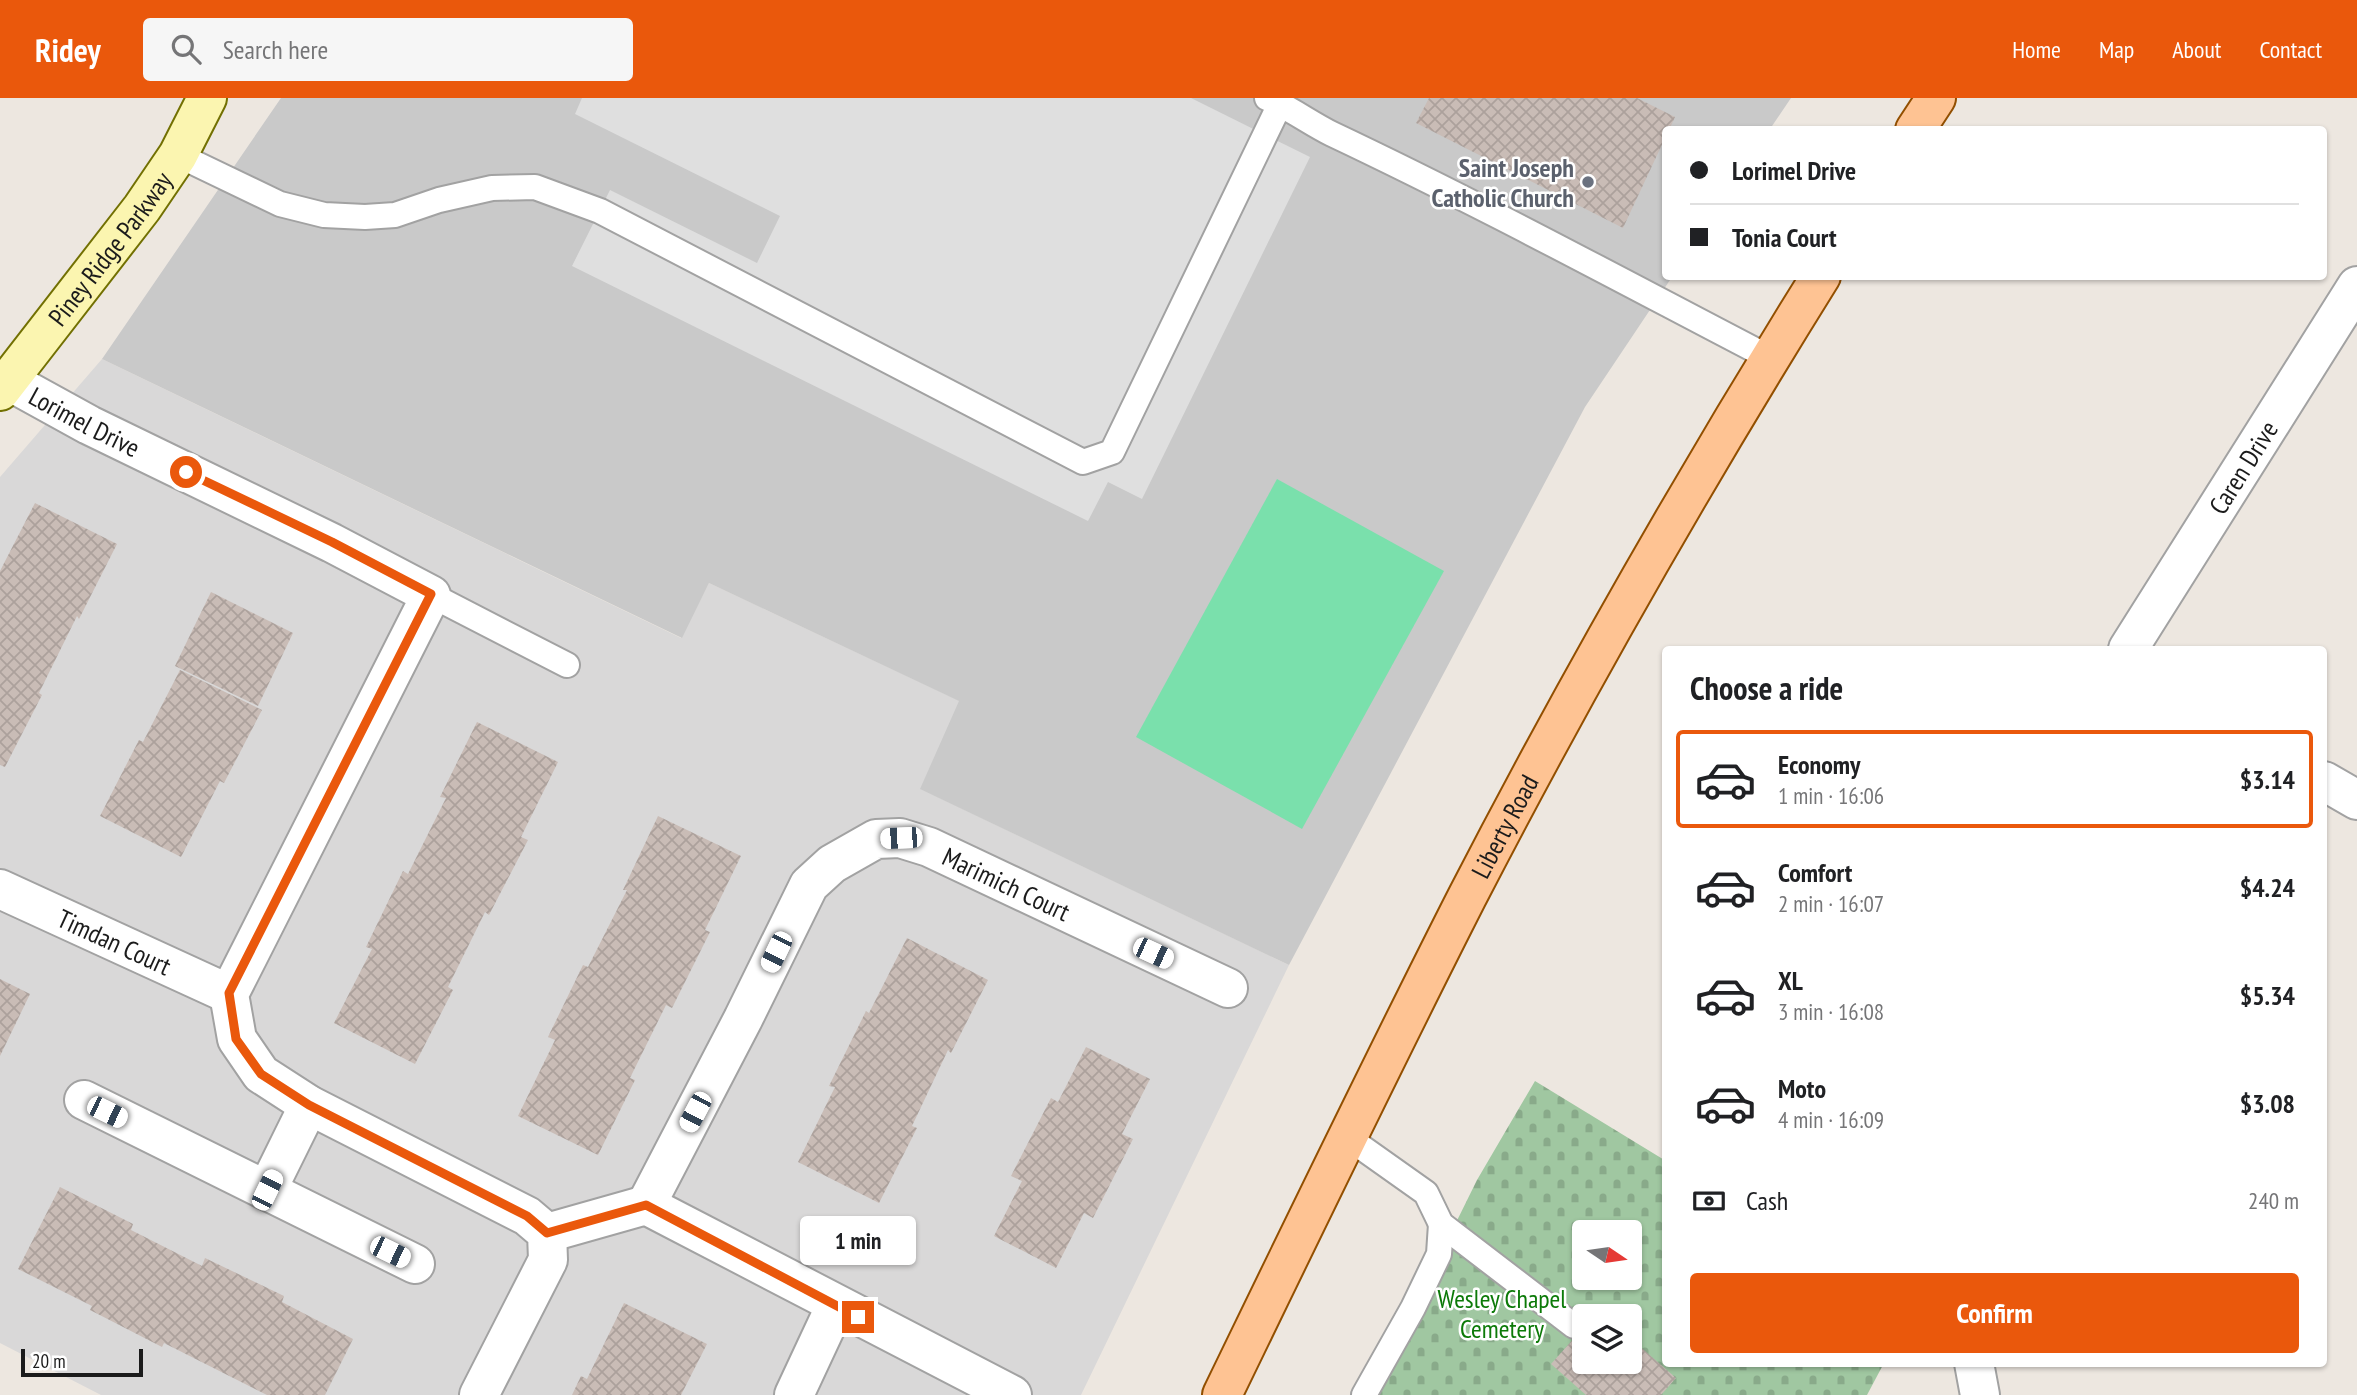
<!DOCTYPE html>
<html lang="en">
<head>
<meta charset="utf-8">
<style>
  :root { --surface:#fff; --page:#f6f6f6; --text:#202124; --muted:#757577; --line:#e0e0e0; --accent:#ea580c }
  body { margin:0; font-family:"PT Sans Narrow",sans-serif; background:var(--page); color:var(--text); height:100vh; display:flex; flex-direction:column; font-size:26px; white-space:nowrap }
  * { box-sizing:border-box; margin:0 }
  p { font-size:23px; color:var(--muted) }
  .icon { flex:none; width:38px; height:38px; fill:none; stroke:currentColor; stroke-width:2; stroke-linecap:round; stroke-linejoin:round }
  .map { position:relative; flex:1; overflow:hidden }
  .side { position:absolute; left:1662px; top:548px; width:665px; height:721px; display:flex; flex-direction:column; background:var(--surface); border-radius:7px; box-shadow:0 2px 5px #0004 }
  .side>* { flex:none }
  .banner { position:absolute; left:1662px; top:28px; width:665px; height:154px; border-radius:7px; box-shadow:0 2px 5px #0004; display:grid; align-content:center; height:154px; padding:0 28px; background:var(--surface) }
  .needle { width:46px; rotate:103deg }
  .fabs { position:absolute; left:1572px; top:1122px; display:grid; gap:14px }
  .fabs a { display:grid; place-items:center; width:70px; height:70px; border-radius:7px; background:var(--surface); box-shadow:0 2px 5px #0004; font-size:35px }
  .scale { position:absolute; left:21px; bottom:18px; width:122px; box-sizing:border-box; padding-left:7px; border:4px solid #1b1b1b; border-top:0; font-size:19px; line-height:24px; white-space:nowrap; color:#1b1b1b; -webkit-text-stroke:5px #fff; paint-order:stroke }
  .end { position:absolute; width:32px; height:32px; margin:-16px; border:9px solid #ea580c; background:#fff; box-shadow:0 0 0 4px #fff }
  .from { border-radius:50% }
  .bubble { position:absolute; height:49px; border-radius:7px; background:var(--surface); box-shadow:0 2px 5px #0004; font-size:23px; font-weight:600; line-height:49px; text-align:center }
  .car { position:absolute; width:21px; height:42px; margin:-21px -10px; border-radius:9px; box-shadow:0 0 5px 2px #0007; background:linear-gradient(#fff 24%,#345 0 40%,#fff 0 76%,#345 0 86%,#fff 0) }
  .banner b { display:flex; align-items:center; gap:24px; height:66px; font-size:26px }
  .banner b+b { border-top:2px solid var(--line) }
  .banner i { width:18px; height:18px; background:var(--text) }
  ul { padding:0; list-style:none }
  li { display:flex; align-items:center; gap:21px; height:98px; margin:0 14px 10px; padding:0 14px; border:4px solid transparent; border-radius:7px }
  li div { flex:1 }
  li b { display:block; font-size:26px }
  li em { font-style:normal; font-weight:600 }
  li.selected { border-color:var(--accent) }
  li>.icon { width:63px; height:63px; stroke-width:1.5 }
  h2 { padding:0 28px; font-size:32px; line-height:84px }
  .pay { display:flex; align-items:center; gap:18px; height:77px; padding:0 28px; font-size:26px }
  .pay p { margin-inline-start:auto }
  .action { display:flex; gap:14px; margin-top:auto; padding:14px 28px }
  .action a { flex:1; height:80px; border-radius:7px; background:var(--accent); color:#fff; font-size:28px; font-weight:600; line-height:80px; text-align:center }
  header { display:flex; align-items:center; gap:42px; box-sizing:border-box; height:98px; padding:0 35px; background:var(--accent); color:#fff }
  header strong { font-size:33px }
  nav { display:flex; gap:38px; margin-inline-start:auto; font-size:24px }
  .search { width:490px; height:63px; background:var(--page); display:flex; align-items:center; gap:18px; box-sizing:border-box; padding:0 24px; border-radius:7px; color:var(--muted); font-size:26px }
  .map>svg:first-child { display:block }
</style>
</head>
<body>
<header>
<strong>Ridey</strong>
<div class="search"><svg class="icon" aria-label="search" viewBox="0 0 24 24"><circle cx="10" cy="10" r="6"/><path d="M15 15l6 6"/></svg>Search here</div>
<nav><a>Home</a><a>Map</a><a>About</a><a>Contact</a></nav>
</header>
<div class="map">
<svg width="2357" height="1297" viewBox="0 0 2357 1297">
  <defs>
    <pattern id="cemetery-stones" width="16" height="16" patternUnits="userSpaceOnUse" patternTransform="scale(1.75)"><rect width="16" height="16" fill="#a0c7a1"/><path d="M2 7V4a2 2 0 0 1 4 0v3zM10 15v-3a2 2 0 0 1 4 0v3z" fill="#89aa8a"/></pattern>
    <pattern id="building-cross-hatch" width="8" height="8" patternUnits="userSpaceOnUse" patternTransform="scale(1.75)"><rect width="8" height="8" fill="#c9bcb6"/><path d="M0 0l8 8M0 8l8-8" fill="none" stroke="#aca19c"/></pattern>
  </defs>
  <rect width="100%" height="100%" fill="#ede7e0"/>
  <path fill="#d9d8d8" d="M102 261 681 540 709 485 960 603 921 691 1289 867 1081 1297H101L0 1245V379Z"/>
  <path fill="#c9c9c9" d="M281 0H1791L1770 31 1666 32V178L1672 179 1585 309 1289 867 920 691 959 603 709 485 682 540 102 261Z"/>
  <path fill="url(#cemetery-stones)" fill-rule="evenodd" d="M1535 983 1666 1063V1265H1884L1867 1297H1371L1477 1082ZM1584 1134H1629V1180H1584ZM1584 1218H1629V1264H1584Z"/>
  <path fill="#7ae0ac" d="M1277 381 1444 473 1302 731 1136 639Z"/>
  <path fill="#dfdfdf" d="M582 0H1191L1310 59 1142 401 1108 384 1088 423 572 168 610 92 757 165 780 118 575 16Z"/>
  <g fill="url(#building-cross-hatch)">
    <path d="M1429 0H1637L1675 19 1669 32H1666V38L1623 130 1416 25Z"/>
    <path d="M35 405 117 446 79 521 77 518 39 595 42 597 5 669 0 667V473Z"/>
    <path d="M211 494 293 535 258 608 175 568Z"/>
    <path d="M180 572 262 612 224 685 220 683 181 759 100 718 139 642 143 644Z"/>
    <path d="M477 624 558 664 521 739 528 742 489 817 485 814 448 889 453 892 415 966 334 925 372 851 366 849 403 773 408 776 446 700 440 699Z"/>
    <path d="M658 718 741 758 705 832 710 834 672 910 666 907 630 980 635 982 598 1057 518 1018 555 942 548 939 583 867 588 869 627 792H623Z"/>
    <path d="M907 840 988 882 951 955 948 952 912 1028 917 1030 879 1105 798 1064 835 989 829 988 866 913 869 915Z"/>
    <path d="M0 881 30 896 0 958Z"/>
    <path d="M1086 949 1150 981 1122 1036 1133 1041 1093 1120 1084 1115 1056 1170 994 1138 1022 1083 1011 1078 1051 1000 1058 1004Z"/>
    <path d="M60 1089 133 1126 131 1132 202 1168 205 1160 284 1198 282 1204 353 1241 325 1297H267L164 1245 162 1249 90 1212 92 1208 18 1171Z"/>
    <path d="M624 1205 707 1246 681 1297H572L581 1278 587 1281Z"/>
    <path d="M1584 1229V1264H1629V1239L1676 1280 1661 1297H1586L1551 1266Z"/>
  </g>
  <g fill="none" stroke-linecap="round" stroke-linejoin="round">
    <defs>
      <g id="lane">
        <path d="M1267 0C1290 10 1310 25 1332 36 1480 106 1624 184 1770 260"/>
        <path d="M178 57 280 106 324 117 365 119 395 117 439 102 492 90 535 89 600 113 1083 364 1112 354 1280 6"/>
        <path d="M431 497 567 567"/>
        <path d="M1347 1039 1426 1095 1441 1126 1574 1228"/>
        <path d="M1364 1297 1413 1210 1439 1156 1441 1126"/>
      </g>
      <g id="street">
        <path id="s1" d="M9 283 89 327 332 445 431 497 229 896 237 941 261 976 309 1007 527 1118 547 1135 548 1162 479 1297"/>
        <path id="s2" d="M2128 551 2357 188"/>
        <path d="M2324 683 2357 702"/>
        <path id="s3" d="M0 791 229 896"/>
        <path d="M84 1002 415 1166"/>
        <path d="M267 1092 309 1007"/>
        <path id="s4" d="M646 1107 743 921 809 787 832 766 876 741 900 740 929 749 1228 890"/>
        <path d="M547 1135 646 1107 1012 1297"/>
        <path d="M1974 1265 1980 1297"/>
        <path d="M794 1297 836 1207"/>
      </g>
      <g id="secondary">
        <path id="s5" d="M0 293 142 110 178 57 207 0"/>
      </g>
      <g id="primary">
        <path d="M1915 32 1936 0"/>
        <path id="s6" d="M1222 1297C1303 1130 1383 964 1467 799 1576 588 1695 380 1821 178"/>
      </g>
    </defs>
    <use href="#lane" stroke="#a2a2a2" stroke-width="28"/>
    <use href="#street" stroke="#a2a2a2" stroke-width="42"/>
    <use href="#secondary" stroke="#727002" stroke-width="42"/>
    <use href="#primary" stroke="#924f00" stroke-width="42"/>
    <use href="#lane" stroke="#fff" stroke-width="24"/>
    <use href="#street" stroke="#fff" stroke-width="38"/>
    <use href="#secondary" stroke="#fbf5b0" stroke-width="38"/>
    <use href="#primary" stroke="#fec393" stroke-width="38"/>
  </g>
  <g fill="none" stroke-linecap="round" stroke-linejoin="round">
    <path stroke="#ea580c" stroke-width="9" d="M186 374 332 444 431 496 229 895 236 941 261 976 309 1007 527 1118 547 1135 646 1107 858 1219"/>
  </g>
  <circle fill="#6b7280" stroke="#fff" stroke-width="2.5" cx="1588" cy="84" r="7"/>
  <g text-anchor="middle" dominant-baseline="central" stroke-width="5" stroke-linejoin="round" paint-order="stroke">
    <g font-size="26" font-weight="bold" fill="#5b616d" stroke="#fff" text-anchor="end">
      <text x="1574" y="69">Saint Joseph<tspan x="1574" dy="30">Catholic Church</tspan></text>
    </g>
    <g font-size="26" fill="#1b1b1b" stroke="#fff">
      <text stroke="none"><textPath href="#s5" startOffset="180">Piney Ridge Parkway</textPath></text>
      <text stroke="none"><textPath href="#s1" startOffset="86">Lorimel Drive</textPath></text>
      <text stroke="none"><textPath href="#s2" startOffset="215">Caren Drive</textPath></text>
      <text stroke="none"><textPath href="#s6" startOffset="635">Liberty Road</textPath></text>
      <text stroke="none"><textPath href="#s4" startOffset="581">Marimich Court</textPath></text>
      <text stroke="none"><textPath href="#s3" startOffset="126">Timdan Court</textPath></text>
    </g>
    <g font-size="26" fill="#0c7a08" stroke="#fff">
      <text x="1502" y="1200">Wesley Chapel<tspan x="1502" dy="30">Cemetery</tspan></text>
    </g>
  </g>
</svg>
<div class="fabs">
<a><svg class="needle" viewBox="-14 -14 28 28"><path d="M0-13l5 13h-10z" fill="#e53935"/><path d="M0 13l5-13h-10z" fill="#757577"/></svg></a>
<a><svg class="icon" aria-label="layers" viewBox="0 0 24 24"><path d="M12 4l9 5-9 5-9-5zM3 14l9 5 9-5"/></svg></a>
</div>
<div class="scale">20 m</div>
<i class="end from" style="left:186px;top:374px"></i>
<i class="end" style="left:858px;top:1219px"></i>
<div class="bubble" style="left:800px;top:1118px;width:116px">1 min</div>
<i class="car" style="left:901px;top:740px;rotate:268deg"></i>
<i class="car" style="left:776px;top:854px;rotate:206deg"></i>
<i class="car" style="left:1153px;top:855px;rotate:115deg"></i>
<i class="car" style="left:107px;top:1014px;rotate:116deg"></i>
<i class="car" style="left:695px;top:1014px;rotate:208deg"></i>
<i class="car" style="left:267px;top:1092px;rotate:26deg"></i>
<i class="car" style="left:390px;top:1154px;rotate:116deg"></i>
<div class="banner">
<b><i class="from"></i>Lorimel Drive</b>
<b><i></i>Tonia Court</b>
</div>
<section class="side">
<h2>Choose a ride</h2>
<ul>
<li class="selected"><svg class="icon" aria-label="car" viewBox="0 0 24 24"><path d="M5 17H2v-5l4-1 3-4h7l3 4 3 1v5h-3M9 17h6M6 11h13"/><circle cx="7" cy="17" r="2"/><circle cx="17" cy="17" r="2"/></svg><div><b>Economy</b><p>1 min · 16:06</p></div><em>$3.14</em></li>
<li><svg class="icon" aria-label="car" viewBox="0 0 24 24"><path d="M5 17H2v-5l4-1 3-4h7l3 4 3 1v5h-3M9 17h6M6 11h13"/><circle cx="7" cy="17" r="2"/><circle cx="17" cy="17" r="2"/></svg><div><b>Comfort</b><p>2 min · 16:07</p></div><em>$4.24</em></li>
<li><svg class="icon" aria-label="car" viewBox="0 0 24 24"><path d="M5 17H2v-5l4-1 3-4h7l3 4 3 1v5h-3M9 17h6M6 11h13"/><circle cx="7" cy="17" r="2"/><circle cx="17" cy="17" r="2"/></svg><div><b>XL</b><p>3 min · 16:08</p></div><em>$5.34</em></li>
<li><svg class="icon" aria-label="car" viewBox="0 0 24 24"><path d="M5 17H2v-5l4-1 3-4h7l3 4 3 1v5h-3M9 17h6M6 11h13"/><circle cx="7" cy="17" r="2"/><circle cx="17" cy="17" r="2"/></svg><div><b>Moto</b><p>4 min · 16:09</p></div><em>$3.08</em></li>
</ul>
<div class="pay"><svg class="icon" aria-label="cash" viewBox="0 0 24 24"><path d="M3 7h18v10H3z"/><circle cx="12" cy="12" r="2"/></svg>Cash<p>240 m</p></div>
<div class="action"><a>Confirm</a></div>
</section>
</div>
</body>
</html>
